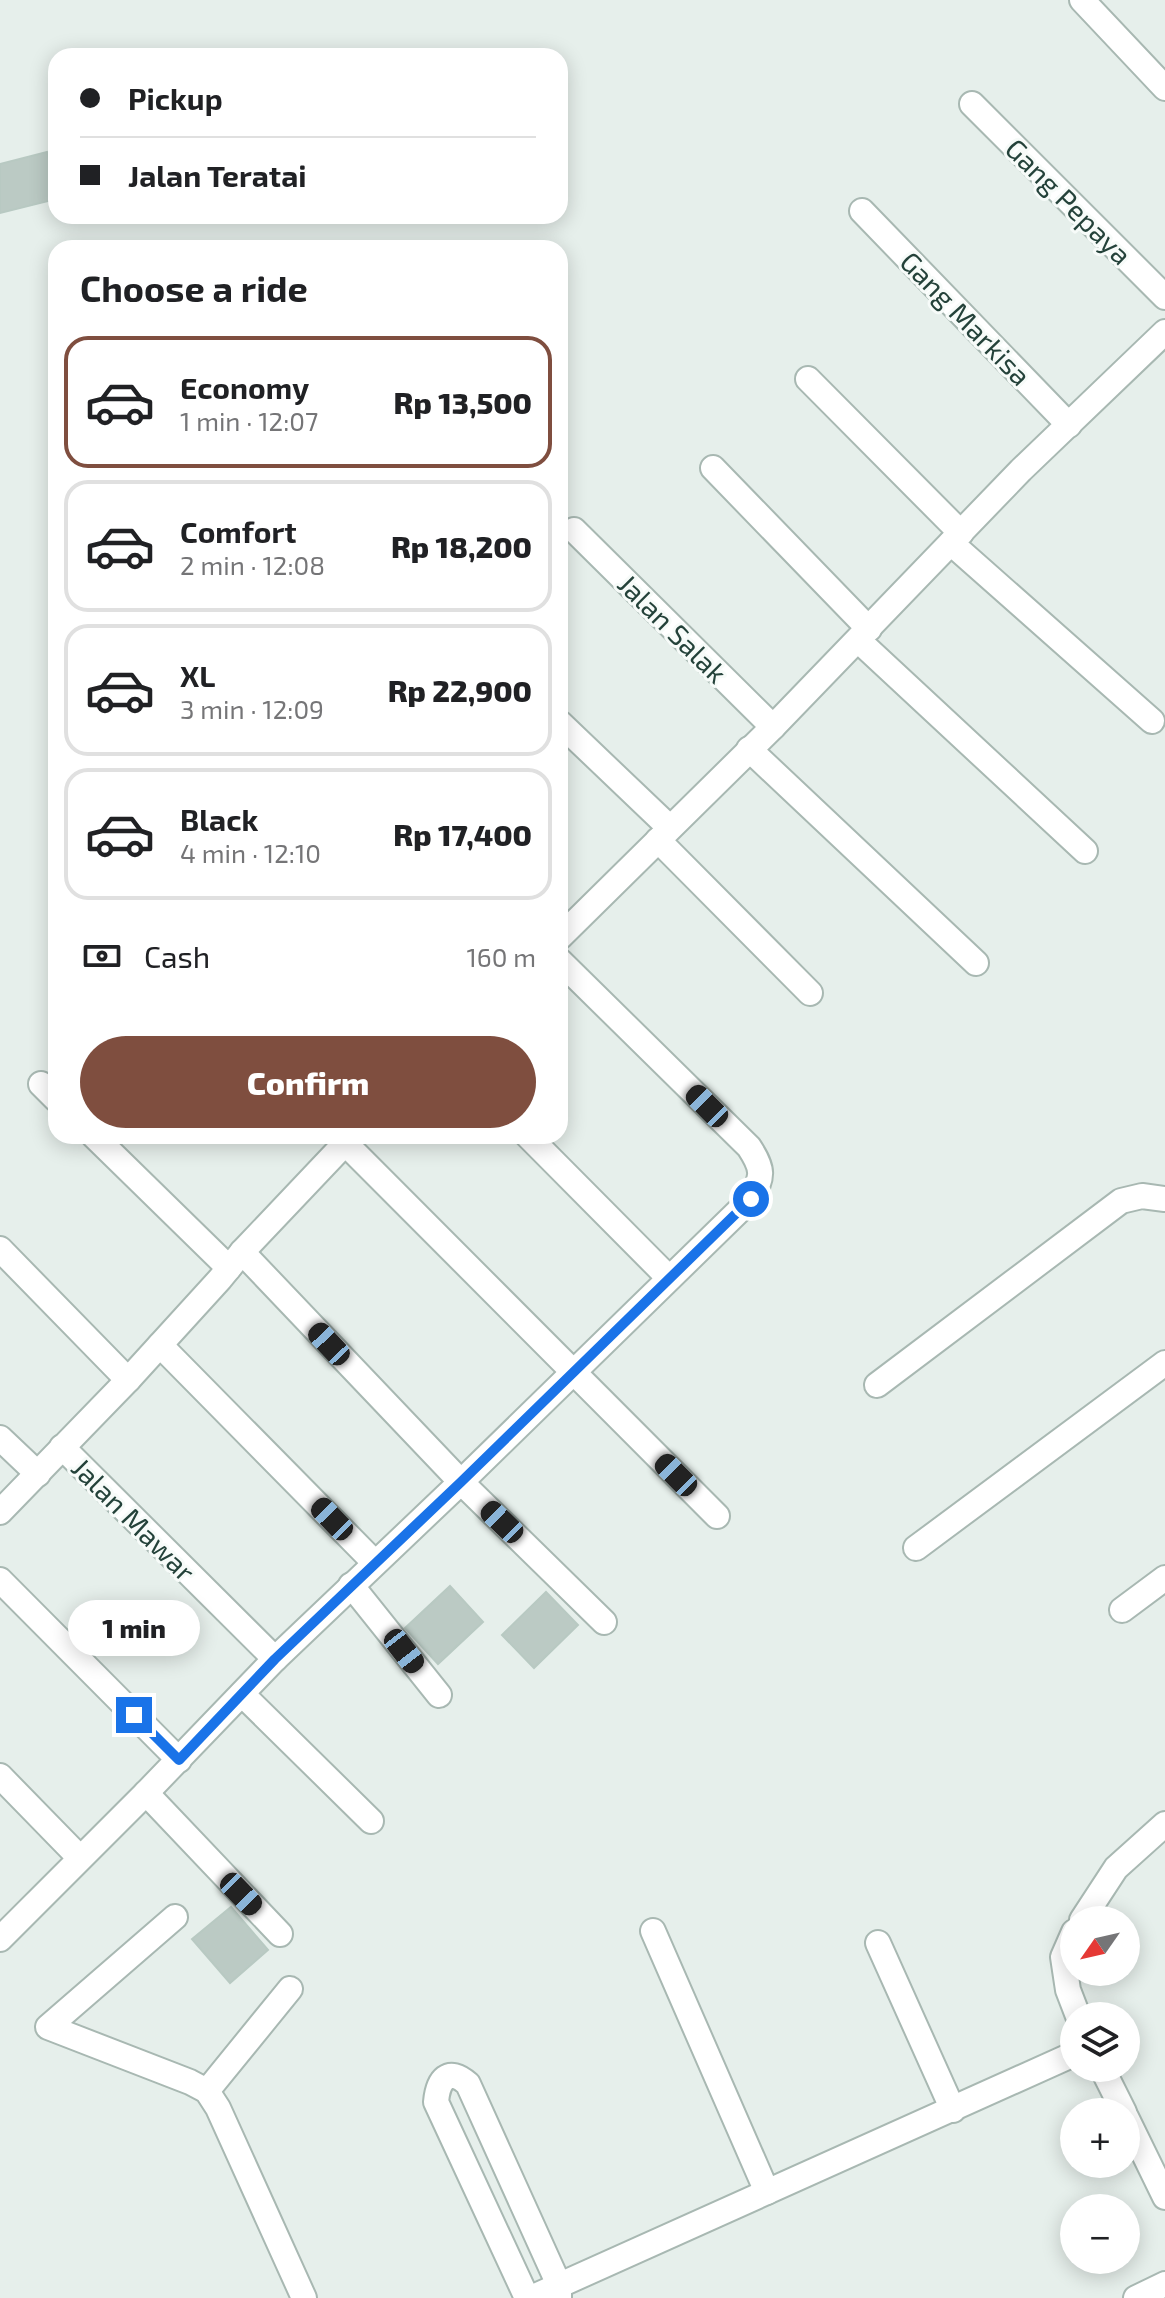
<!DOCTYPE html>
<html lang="en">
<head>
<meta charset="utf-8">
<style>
  :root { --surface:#fff; --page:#f2f2f2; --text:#202124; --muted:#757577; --line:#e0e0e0; --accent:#7f4e3f }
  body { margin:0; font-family:"Exo 2",sans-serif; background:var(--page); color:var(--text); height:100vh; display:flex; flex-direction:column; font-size:30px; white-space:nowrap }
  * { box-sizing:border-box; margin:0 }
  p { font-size:26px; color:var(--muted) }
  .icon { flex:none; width:44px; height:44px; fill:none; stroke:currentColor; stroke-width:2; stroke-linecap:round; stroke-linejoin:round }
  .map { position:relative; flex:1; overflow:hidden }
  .sheet { position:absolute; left:48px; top:240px; width:520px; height:904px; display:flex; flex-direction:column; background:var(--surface); border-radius:24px; box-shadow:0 4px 20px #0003 }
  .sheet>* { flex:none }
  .banner { position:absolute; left:48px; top:48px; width:520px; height:176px; border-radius:24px; box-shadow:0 4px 20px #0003; display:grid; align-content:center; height:176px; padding:0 32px; background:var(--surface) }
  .needle { width:52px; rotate:236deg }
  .buttons { position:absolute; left:1060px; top:1906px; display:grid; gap:16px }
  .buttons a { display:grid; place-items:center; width:80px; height:80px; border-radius:50%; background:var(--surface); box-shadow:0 4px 20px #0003; font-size:40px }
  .end { position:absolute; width:36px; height:36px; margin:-18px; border:10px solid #1a73e8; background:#fff; box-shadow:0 0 0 4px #fff }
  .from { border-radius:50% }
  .bubble { position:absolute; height:56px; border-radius:28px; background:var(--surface); box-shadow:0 4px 20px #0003; font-size:26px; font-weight:800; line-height:56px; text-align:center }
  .car { position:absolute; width:24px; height:48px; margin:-24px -12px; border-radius:10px; box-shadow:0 0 6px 2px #0007; background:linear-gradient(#222 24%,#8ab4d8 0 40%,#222 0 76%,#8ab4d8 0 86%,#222 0) }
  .banner b { display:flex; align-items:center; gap:28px; height:76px; font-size:30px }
  .banner b+b { border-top:2px solid var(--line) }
  .banner i { width:20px; height:20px; background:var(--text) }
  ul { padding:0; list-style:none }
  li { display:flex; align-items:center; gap:24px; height:132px; margin:0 16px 12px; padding:0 16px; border:4px solid var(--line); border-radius:24px }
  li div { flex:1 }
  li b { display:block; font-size:30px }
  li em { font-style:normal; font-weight:800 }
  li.selected { border-color:var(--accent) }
  li>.icon { width:72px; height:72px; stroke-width:1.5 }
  h2 { padding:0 32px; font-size:36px; line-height:96px }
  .pay { display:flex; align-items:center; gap:20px; height:88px; padding:0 32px; font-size:30px }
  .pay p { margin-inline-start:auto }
  .primary-button { display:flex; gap:16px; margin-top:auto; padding:16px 32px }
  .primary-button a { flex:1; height:92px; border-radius:48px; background:var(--accent); color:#fff; font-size:32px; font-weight:800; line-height:92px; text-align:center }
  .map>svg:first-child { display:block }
</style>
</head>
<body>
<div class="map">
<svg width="1165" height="2298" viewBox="0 0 1165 2298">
  <rect width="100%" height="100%" fill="#e6efeb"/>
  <g fill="#bbcac4" stroke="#b8c9c2" stroke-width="2">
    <path d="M47 152 56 185V199L0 213V164Z"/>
    <path d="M450 1586 483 1622 438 1664 405 1628Z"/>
    <path d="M546 1592 578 1625 534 1668 502 1635Z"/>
    <path d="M231 1907 268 1950 230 1983 192 1939Z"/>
  </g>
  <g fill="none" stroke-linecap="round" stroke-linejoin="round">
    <defs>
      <g id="street">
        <path d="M1082 0 1165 88"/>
        <path d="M972 104 1165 297"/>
        <path d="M862 211 1069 425"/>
        <path d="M808 379 961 533"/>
        <path d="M713 468 869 629"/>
        <path d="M574 530 773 727"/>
        <path d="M951 543 1152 721"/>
        <path d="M858 640 1085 851"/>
        <path d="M560 723 669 827"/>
        <path d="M749 749 976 963"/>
        <path d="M658 840 810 993"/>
        <path d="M560 937 773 727 1021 470 1165 332"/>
        <path d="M41 1084 56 1099"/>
        <path d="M94 1136 229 1268"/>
        <path d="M528 1136 669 1278"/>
        <path d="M345 1143 717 1516"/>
        <path d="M0 1249 128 1380"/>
        <path d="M242 1252 461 1482 604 1622"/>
        <path d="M160 1345 375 1563"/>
        <path d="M877 1385 1121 1201 1142 1196 1165 1199"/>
        <path d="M0 1438 38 1474"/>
        <path d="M62 1447 275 1659"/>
        <path d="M0 1512 128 1380 220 1279 242 1252 352 1136"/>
        <path d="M916 1548 1165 1363"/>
        <path d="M0 1580 179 1760"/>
        <path d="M351 1585 439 1695"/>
        <path d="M1122 1610 1165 1578"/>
        <path d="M242 1694 371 1821"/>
        <path d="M0 1776 80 1858"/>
        <path d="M146 1793 280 1934"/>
        <path d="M175 1917 48 2027 190 2082 207 2091 218 2108 304 2298"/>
        <path d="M1082 1920 1116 1868 1165 1824"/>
        <path d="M653 1931 767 2192"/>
        <path d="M1074 1932 1063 1957 1068 1990 1078 2016"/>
        <path d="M0 1939 146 1793 275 1659 461 1482 751 1199C763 1176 764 1170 749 1147L560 961"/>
        <path d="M878 1943 953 2110"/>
        <path d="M1102 2068 1124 2112"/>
        <path d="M207 2091 290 1989"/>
        <path d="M1126 2117 1165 2197"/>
        <path d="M527 2298 436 2102C438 2080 448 2066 468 2084L559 2285V2298"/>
        <path d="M531 2298 1074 2054"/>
        <path d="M1136 2298 1165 2284"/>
      </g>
    </defs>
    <use href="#street" stroke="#a8b8b2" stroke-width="28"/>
    <use href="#street" stroke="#fff" stroke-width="24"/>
  </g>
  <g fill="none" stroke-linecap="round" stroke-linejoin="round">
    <path stroke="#1a73e8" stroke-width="10" d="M134 1715 179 1760 275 1659 461 1482 751 1199"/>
  </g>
  <g text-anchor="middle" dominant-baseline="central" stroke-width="6" stroke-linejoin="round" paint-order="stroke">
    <g font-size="28" fill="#24423a" stroke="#f7fbf9">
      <text transform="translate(1069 201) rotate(45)">Gang Pepaya</text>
      <text transform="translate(966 318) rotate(46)">Gang Markisa</text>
      <text transform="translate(673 628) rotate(45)">Jalan Salak</text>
      <text transform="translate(134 1519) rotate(45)">Jalan Mawar</text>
    </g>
  </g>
</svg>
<div class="buttons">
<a><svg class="needle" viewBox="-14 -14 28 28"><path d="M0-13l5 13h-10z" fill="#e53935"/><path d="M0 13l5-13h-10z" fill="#757577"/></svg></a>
<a><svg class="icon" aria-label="layers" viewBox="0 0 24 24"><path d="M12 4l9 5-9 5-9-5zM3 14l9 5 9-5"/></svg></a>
<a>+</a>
<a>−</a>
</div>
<i class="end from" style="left:751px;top:1199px"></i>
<i class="end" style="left:134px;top:1715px"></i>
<div class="bubble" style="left:68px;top:1600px;width:132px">1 min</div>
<i class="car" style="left:707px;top:1106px;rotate:315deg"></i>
<i class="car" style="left:329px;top:1344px;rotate:317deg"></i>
<i class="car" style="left:676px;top:1475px;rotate:315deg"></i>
<i class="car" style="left:332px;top:1519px;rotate:316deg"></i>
<i class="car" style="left:502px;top:1522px;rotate:314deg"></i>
<i class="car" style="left:404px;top:1651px;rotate:142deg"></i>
<i class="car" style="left:241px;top:1894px;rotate:136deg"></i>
<div class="banner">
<b><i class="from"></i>Pickup</b>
<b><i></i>Jalan Teratai</b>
</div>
<section class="sheet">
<h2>Choose a ride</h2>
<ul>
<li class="selected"><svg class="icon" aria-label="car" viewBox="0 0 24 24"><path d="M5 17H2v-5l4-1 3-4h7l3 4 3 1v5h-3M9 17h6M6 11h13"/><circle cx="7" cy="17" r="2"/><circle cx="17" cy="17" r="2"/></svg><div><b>Economy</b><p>1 min · 12:07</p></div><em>Rp 13,500</em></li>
<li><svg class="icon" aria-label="car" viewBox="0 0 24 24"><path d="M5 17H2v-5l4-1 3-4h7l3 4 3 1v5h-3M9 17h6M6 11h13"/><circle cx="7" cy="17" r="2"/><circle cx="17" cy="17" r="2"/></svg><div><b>Comfort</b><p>2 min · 12:08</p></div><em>Rp 18,200</em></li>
<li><svg class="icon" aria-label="car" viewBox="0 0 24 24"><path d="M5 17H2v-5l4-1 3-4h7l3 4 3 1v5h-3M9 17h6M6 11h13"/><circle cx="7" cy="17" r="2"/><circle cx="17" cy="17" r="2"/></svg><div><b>XL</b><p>3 min · 12:09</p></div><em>Rp 22,900</em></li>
<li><svg class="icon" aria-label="car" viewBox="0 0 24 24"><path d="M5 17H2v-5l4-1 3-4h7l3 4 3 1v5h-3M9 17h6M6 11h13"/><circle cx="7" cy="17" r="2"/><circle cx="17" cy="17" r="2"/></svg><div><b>Black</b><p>4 min · 12:10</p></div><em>Rp 17,400</em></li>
</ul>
<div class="pay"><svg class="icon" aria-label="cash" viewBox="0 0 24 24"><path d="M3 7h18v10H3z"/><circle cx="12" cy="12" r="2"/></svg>Cash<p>160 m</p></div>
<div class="primary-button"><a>Confirm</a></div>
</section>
</div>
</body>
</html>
